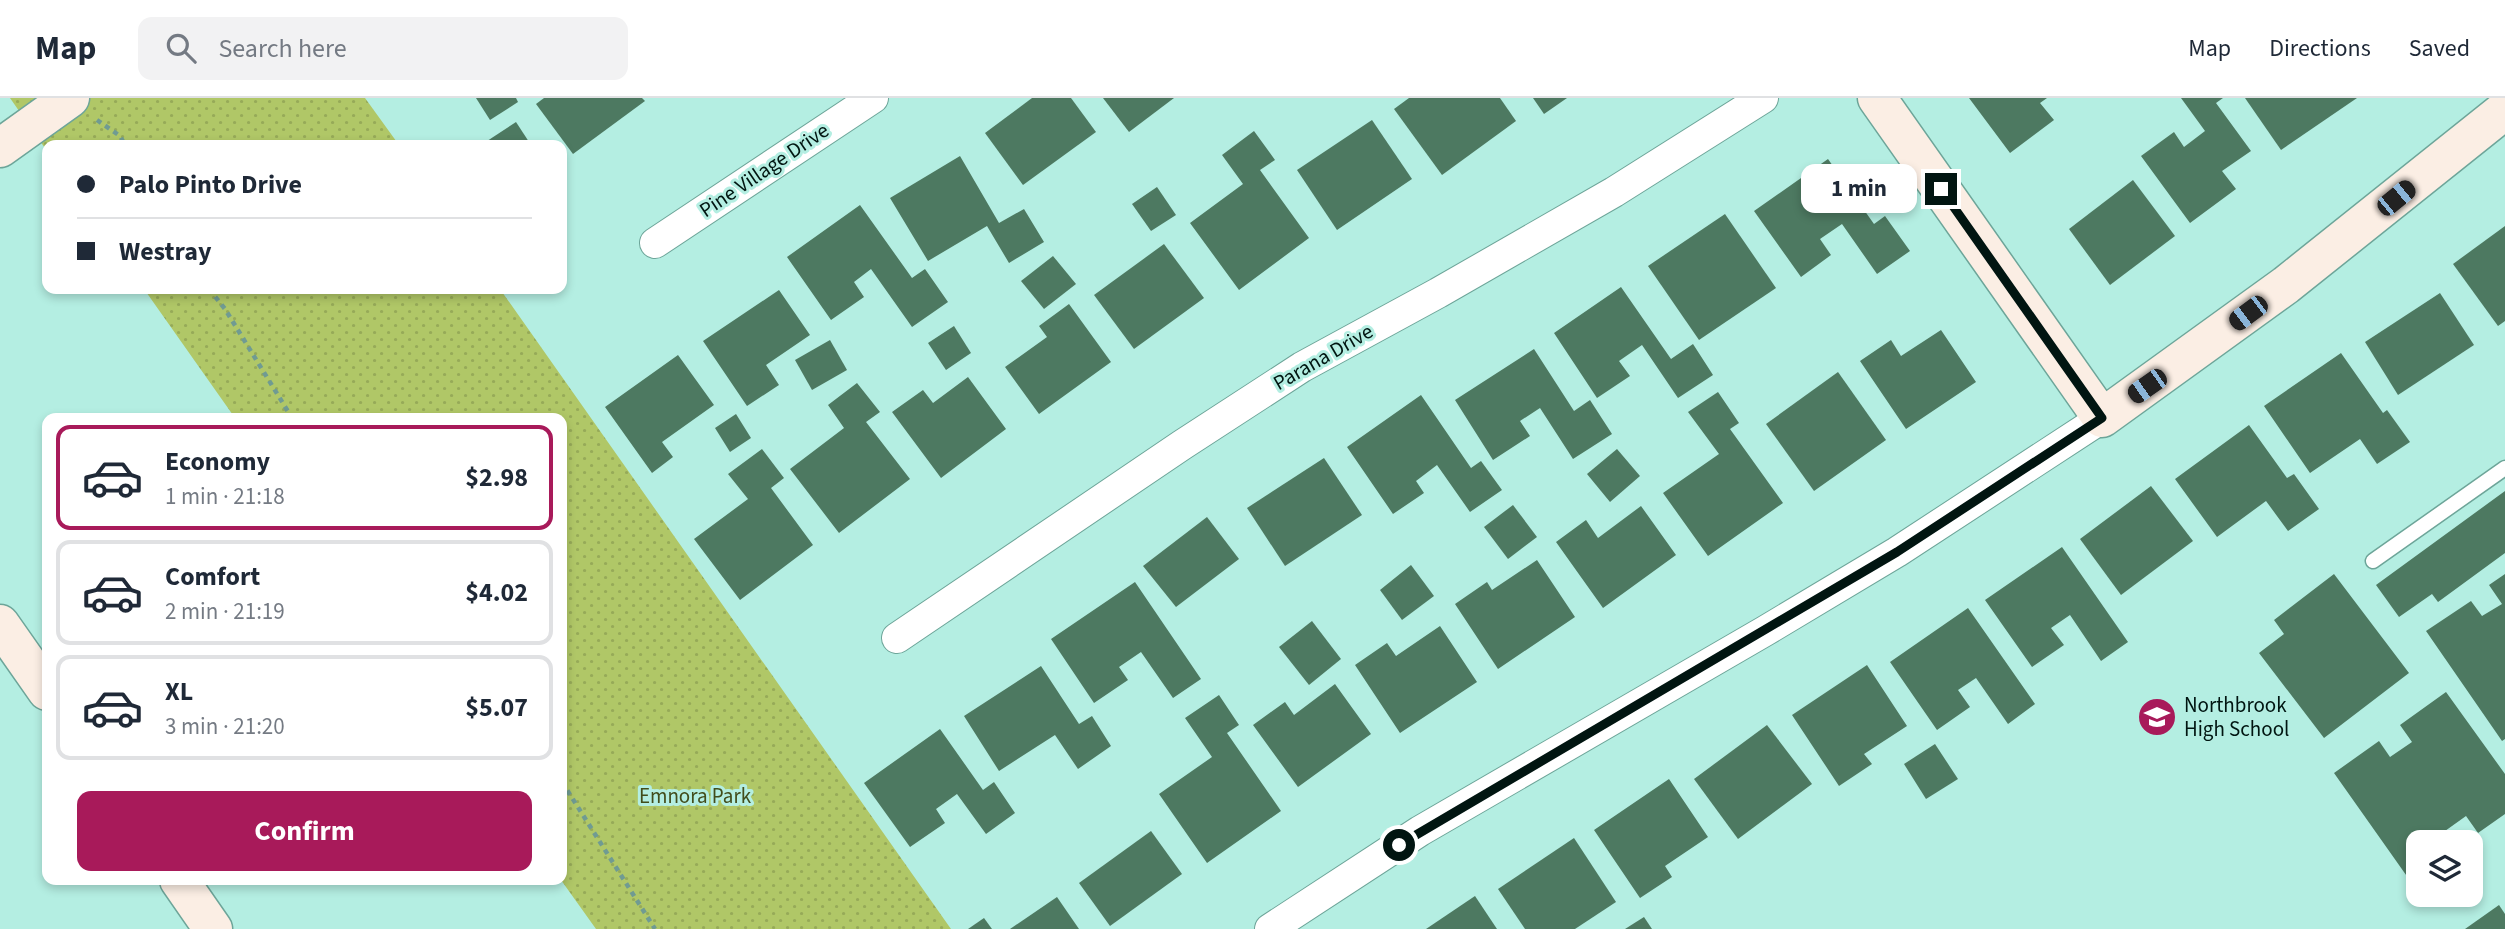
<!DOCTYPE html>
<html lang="en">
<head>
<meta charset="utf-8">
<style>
  :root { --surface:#fff; --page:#f2f2f3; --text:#1f2937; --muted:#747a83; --line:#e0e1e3; --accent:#a81a5a }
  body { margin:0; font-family:"Source Sans 3",sans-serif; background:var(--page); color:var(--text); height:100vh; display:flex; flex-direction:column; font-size:26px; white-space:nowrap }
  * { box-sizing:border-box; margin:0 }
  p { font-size:23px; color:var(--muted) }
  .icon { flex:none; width:38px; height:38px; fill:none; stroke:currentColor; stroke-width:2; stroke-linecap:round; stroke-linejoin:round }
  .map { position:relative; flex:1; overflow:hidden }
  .panel { position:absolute; left:42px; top:315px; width:525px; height:472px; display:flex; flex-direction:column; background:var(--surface); border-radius:14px; box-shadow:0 4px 10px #0003 }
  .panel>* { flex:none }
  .banner { position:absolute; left:42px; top:42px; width:525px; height:154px; border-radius:14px; box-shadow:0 4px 10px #0003; display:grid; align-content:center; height:154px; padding:0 35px; background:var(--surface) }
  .fabs { position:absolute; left:2406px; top:732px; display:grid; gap:14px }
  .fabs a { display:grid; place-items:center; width:77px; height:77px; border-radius:14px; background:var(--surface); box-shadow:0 4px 10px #0003; font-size:35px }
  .end { position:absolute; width:32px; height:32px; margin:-16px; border:9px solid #011511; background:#fff; box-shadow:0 0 0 4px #fff }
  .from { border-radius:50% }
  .bubble { position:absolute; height:49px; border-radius:14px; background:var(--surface); box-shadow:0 4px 10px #0003; font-size:23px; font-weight:700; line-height:49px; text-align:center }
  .car { position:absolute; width:21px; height:42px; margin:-21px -10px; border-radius:9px; box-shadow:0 0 5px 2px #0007; background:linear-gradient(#222 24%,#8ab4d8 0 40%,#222 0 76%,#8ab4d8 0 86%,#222 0) }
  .banner b { display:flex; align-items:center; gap:24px; height:66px; font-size:26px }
  .banner b+b { border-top:2px solid var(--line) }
  .banner i { width:18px; height:18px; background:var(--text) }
  ul { padding:12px 0 0; list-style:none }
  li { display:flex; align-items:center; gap:21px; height:105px; margin:0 14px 10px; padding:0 21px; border:4px solid var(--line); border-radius:14px }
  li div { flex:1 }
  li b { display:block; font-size:26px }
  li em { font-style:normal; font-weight:700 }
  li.active { border-color:var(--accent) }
  li>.icon { width:63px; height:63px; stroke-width:1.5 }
  .action { display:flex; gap:14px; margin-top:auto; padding:14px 35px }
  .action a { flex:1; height:80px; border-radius:14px; background:var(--accent); color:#fff; font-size:28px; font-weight:700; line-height:80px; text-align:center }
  header { display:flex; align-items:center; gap:42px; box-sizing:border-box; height:98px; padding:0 35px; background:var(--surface); border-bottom:2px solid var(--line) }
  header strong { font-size:33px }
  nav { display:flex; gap:38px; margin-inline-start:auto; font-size:24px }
  .search { width:490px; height:63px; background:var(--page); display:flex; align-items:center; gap:18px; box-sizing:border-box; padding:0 24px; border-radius:14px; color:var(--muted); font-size:26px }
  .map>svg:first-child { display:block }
</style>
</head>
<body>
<header>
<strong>Map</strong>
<div class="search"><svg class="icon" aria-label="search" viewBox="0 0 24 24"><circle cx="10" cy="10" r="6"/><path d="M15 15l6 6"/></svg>Search here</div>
<nav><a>Map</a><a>Directions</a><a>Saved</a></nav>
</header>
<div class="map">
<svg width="2505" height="831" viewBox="0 0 2505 831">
  <defs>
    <pattern id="grass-dots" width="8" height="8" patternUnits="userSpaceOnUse" patternTransform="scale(1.75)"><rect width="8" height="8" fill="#b0c767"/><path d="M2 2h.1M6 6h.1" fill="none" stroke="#96aa58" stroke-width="1.8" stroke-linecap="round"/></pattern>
  </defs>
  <rect width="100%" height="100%" fill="#b4eee2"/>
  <g fill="url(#grass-dots)">
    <path d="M10 0H365L399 47H47V53Z"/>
    <path d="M144 191H500L951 831H596L561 782 562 320H235Z"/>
  </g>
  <g fill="#4d7961">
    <path d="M476 0H516L518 4 490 22Z"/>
    <path d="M544 0H642L645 3 573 56 536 6Z"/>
    <path d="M1032 0H1071L1096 34 1023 87 985 35Z"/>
    <path d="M1103 0H1174L1129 34Z"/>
    <path d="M1409 0H1500L1516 23 1442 77 1394 11Z"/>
    <path d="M1533 0H1567L1544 16Z"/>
    <path d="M1969 0H2047L2040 5 2054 22 2010 55Z"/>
    <path d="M2181 0H2223L2216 5 2251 53 2222 73 2236 91 2190 125 2141 58 2174 34 2184 49 2205 33Z"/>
    <path d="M2245 0H2357L2281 52Z"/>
    <path d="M1372 22 1412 81 1337 132 1297 72Z"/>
    <path d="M516 24 531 47H481Z"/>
    <path d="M1254 33 1275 62 1260 72 1309 140 1239 192 1190 125 1243 86 1222 57Z"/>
    <path d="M960 58 999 125 1024 111 1044 144 1009 165 987 128 928 163 890 100Z"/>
    <path d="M1828 61 1874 126 1885 118 1910 153 1877 176 1842 126 1820 141 1831 157 1801 179 1754 113Z"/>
    <path d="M2133 82 2175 138 2110 187 2069 131Z"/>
    <path d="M1157 89 1176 117 1151 133 1132 106Z"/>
    <path d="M860 107 912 180 925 171 948 204 912 229 871 171 854 184 864 199 831 222 787 159Z"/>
    <path d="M1725 116 1776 190 1699 242 1648 168Z"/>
    <path d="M2505 128V223L2498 228 2453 166Z"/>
    <path d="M1164 146 1204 200 1134 251 1094 197Z"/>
    <path d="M1053 158 1076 186 1044 211 1021 183Z"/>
    <path d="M1621 189 1671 261 1693 246 1713 277 1678 300 1642 247 1619 263 1630 278 1597 300 1554 235Z"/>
    <path d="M779 192 810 237 766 267 779 287 747 308 703 243Z"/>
    <path d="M2440 195 2474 247 2398 297 2365 244Z"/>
    <path d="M1069 206 1111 264 1039 316 1005 269 1047 239 1039 228Z"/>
    <path d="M954 228 971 255 946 272 928 245Z"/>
    <path d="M1941 232 1976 284 1906 331 1860 263 1891 242 1901 258Z"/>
    <path d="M830 242 847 272 812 292 795 262Z"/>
    <path d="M1534 251 1574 313 1590 302 1612 336 1573 361 1540 310 1520 323 1530 338 1493 362 1455 302Z"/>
    <path d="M2341 255 2383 315 2387 312 2410 344 2377 366 2360 341 2310 375 2264 308Z"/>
    <path d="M678 257 714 307 662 344 673 359 652 375 605 309Z"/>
    <path d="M1838 274 1886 342 1814 393 1766 326Z"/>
    <path d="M968 279 1006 331 941 380 892 314 923 292 933 305Z"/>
    <path d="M857 285 880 314 866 324 910 381 839 435 790 371 844 330 828 307Z"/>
    <path d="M1718 294 1739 325 1730 331 1783 405 1708 458 1663 395 1719 356 1688 314Z"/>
    <path d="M1421 297 1471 370 1481 363 1502 392 1470 414 1437 367 1416 383 1424 395 1393 416 1347 349Z"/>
    <path d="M736 316 751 340 730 354 715 330Z"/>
    <path d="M2249 327 2287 380 2294 376 2319 411 2288 433 2266 403 2217 439 2175 381Z"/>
    <path d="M762 351 784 380 771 390 813 447 740 502 694 441 748 401 728 376Z"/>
    <path d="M1617 351 1640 378 1610 404 1587 376Z"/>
    <path d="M1324 360 1362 417 1285 468 1247 410Z"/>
    <path d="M2151 388 2193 443 2121 497 2080 441Z"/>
    <path d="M2505 393V455L2438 504 2432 496 2399 519 2376 487Z"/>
    <path d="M1513 407 1537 439 1508 461 1484 429Z"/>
    <path d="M1641 408 1676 457 1603 510 1556 444 1586 422 1598 440Z"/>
    <path d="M1207 419 1239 461 1176 509 1143 468Z"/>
    <path d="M2062 449 2128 544 2101 563 2070 517 2051 530 2064 547 2032 569 1985 502Z"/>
    <path d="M1537 462 1575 519 1498 571 1455 506 1487 484 1492 492Z"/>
    <path d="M1411 467 1434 498 1402 522 1380 492Z"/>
    <path d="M2334 476 2409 575 2324 640 2259 555 2284 536 2274 522Z"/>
    <path d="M2505 476V641L2502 643 2426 533 2471 503 2482 518 2502 506 2489 487Z"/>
    <path d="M1135 484 1201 581 1173 600 1141 554 1119 569 1128 582 1094 605 1051 541Z"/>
    <path d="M1968 510 2035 606 2008 626 1976 580 1958 592 1970 609 1937 632 1890 564Z"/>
    <path d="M1312 523 1341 561 1309 587 1279 549Z"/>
    <path d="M1440 528 1477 584 1400 635 1355 567 1387 545 1396 558Z"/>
    <path d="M1867 567 1907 628 1864 656 1872 666 1839 688 1792 617Z"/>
    <path d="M1041 568 1079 626 1092 618 1111 648 1078 671 1055 637 999 673 964 618Z"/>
    <path d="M1335 586 1371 636 1298 689 1253 627 1285 604 1294 617Z"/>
    <path d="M2446 594 2505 676V716L2478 735 2466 718 2445 733 2453 744H2418V779L2411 784 2334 675 2379 643 2390 659 2412 644 2400 627Z"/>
    <path d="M1219 597 1239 627 1227 635 1281 713 1207 765 1159 696 1212 659 1185 620Z"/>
    <path d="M1767 627 1812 686 1738 741 1694 681Z"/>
    <path d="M940 631 983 692 994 684 1015 715 986 736 957 696 936 711 945 725 910 749 864 685Z"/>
    <path d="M1935 646 1958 681 1926 701 1904 666Z"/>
    <path d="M1669 681 1708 739 1665 768 1672 779 1640 800 1594 732Z"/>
    <path d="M1151 733 1182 776 1110 828 1079 785Z"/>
    <path d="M1574 740 1616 804 1575 831H1525L1498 791Z"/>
    <path d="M1475 798 1497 831H1426Z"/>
    <path d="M1057 799 1079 831H1010Z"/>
    <path d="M2499 807 2505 816V831H2465Z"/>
    <path d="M1644 819 1652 831H1625Z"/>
    <path d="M984 820 992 831H968Z"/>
  </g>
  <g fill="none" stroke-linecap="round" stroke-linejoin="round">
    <defs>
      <path id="lane" d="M2373 463 2505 370"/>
      <g id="street">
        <path d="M655 145 873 0"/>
        <path d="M897 540 1182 347 1302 269 1438 195 1614 94 1763 0"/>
        <path d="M1270 831 1420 733 1765 533 1897 454 2102 320"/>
      </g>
      <g id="secondary">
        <path d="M1877 0 2102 320 2286 187 2505 12"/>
        <path d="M0 50 70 0"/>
        <path d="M0 526 47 593"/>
        <path d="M179 782 213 831"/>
      </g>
    </defs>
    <use href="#lane" stroke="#6da599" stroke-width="17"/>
    <use href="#street" stroke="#6da599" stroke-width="32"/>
    <use href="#secondary" stroke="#6da599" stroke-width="41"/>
    <g stroke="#709b92" stroke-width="4.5" stroke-dasharray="5 5" stroke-linecap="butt">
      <path d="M97 22 120 38 125 47"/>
      <path d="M209 191 225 211 292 320"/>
      <path d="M562 684 655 831"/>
    </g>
    <use href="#lane" stroke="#fff" stroke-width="14"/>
    <use href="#street" stroke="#fff" stroke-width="30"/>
    <use href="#secondary" stroke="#fbeee4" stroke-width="38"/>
  </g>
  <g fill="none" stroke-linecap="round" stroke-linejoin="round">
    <path stroke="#011511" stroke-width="9" d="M1399 747 1897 454 2102 320 1941 91"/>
  </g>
  <defs>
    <symbol id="school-disc" viewBox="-11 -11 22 22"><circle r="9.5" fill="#a81a5a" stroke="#b4eee2"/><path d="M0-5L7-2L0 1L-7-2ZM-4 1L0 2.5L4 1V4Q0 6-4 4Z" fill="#fff"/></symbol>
  </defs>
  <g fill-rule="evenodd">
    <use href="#school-disc" x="2135" y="597" width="44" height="44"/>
  </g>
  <g text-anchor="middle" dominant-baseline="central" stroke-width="6" stroke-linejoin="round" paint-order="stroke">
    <g font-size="21" fill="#011511" stroke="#b4eee2">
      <text transform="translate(764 72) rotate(-34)">Pine Village Drive</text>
      <text transform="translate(1323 259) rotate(-30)">Parana Drive</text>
    </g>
    <g font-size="21" fill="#011511" stroke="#b4eee2" text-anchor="start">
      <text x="2184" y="607">Northbrook<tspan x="2184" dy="24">High School</tspan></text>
    </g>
    <g font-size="21" fill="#424d1b" stroke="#b4eee2">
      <text x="695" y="698">Emnora Park</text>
    </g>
  </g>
</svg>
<div class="fabs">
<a><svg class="icon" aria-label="layers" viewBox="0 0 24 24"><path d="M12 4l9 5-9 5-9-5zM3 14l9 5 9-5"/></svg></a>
</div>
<i class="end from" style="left:1399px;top:747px"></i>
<i class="end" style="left:1941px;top:91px"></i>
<div class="bubble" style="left:1801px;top:66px;width:116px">1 min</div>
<i class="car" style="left:2396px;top:100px;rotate:51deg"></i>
<i class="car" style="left:2248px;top:215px;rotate:233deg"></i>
<i class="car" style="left:2147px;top:288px;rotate:235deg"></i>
<div class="banner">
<b><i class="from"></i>Palo Pinto Drive</b>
<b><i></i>Westray</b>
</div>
<section class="panel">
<ul>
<li class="active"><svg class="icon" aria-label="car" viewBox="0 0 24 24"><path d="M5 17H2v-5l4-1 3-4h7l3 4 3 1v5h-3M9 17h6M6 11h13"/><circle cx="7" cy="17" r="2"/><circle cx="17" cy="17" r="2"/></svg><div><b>Economy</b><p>1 min · 21:18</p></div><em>$2.98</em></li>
<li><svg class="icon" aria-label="car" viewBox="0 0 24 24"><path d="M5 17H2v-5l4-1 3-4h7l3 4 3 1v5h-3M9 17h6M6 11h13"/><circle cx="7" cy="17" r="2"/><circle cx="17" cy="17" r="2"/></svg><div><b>Comfort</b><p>2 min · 21:19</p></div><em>$4.02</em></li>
<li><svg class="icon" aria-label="car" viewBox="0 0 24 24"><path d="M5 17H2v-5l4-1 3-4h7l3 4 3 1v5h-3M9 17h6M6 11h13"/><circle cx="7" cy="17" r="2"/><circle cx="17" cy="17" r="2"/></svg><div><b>XL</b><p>3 min · 21:20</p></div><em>$5.07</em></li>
</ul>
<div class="action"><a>Confirm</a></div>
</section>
</div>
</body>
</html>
